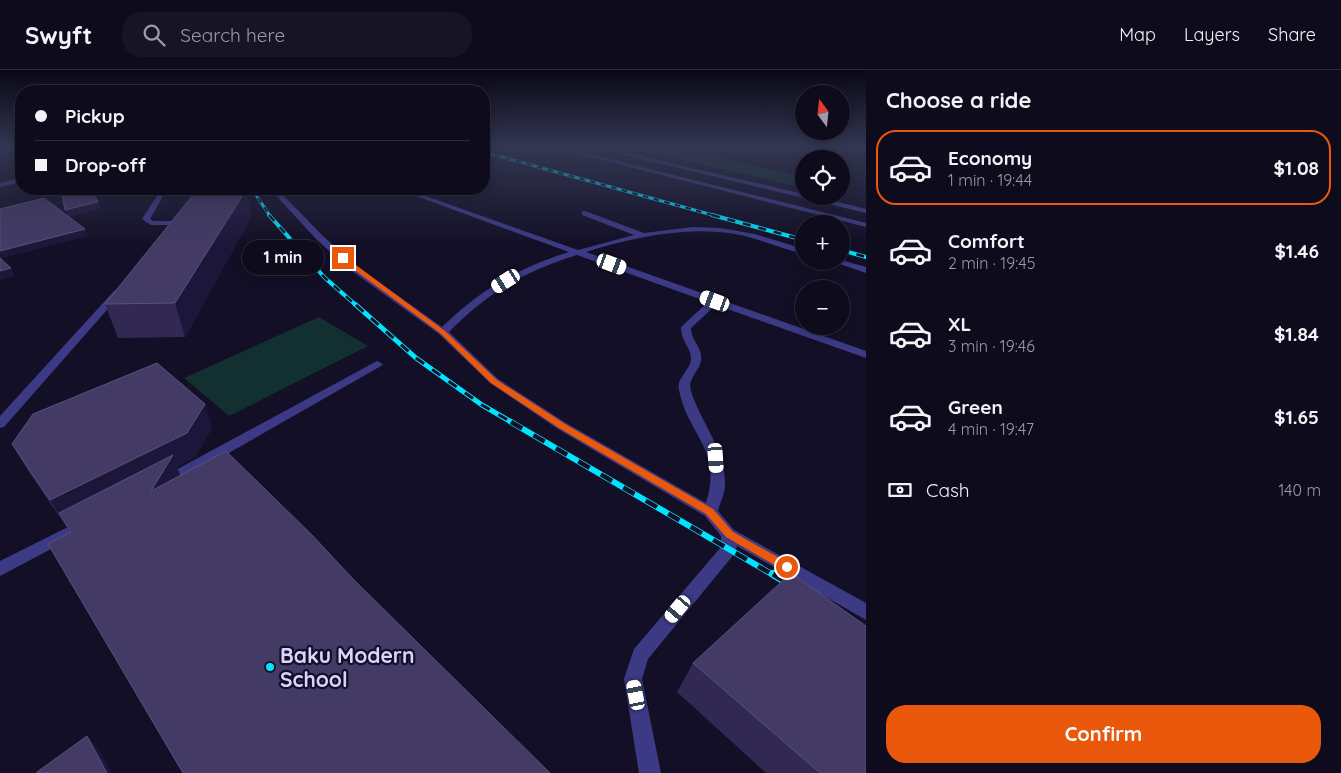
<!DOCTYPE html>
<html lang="en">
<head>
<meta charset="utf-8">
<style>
  :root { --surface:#0e0b1c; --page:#171425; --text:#f1f3f6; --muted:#9b9ba3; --line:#2e2b3b; --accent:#ea580c }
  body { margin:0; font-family:Quicksand,sans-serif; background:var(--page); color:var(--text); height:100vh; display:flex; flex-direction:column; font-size:19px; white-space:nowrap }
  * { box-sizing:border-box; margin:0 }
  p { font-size:16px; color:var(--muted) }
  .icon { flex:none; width:28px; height:28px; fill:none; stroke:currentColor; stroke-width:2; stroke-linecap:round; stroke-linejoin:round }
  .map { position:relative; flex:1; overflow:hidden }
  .side { display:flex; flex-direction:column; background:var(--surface); width:475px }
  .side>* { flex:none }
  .guide { position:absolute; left:15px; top:15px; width:475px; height:110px; border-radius:20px; box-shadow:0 2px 12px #0003,0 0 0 1px var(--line); display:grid; align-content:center; height:110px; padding:0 20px; background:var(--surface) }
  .needle { width:32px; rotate:345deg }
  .controls { position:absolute; left:795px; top:15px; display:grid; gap:10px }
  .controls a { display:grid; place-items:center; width:55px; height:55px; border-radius:50%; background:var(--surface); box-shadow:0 2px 12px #0003,0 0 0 1px var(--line); font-size:25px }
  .end { position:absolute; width:22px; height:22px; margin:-11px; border:6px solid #ea580c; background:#fff; box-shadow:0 0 0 2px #fff }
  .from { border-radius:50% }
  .bubble { position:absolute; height:35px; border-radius:18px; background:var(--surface); box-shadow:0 2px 12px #0003,0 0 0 1px var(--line); font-size:16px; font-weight:800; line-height:35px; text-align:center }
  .car { position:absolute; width:15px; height:30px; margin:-15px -8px; border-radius:6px; box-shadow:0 0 4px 1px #0007; background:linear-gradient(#fff 24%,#345 0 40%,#fff 0 76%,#345 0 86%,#fff 0) }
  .guide b { display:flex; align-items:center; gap:18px; height:48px; font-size:19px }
  .guide b+b { border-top:1px solid var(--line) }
  .guide i { width:12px; height:12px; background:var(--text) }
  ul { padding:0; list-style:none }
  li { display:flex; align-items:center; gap:15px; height:75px; margin:0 10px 8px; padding:0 10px; border:2px solid transparent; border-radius:20px }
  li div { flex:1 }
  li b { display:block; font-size:19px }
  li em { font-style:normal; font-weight:800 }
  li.on { border-color:var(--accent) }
  li>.icon { width:45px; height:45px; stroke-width:1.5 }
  h2 { padding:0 20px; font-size:22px; line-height:60px }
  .pay { display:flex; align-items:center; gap:12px; height:55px; padding:0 20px; font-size:19px }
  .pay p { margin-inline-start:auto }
  .cta { display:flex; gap:10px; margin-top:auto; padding:10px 20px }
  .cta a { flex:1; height:58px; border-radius:20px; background:var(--accent); color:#fff; font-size:20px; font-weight:800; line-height:58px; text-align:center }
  header { display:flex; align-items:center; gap:30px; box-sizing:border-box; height:70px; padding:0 25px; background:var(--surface); border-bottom:1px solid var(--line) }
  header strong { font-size:24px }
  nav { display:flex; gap:28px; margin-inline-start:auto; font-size:18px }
  .search { width:350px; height:45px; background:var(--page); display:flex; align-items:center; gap:12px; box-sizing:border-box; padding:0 18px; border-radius:20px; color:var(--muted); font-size:19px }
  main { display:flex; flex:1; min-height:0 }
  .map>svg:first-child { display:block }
</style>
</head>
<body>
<header>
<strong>Swyft</strong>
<div class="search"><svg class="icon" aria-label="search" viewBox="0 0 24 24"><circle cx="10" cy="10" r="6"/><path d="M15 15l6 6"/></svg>Search here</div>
<nav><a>Map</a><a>Layers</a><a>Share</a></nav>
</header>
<main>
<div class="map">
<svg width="866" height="703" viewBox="0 0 866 703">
  <rect width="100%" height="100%" fill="#130f26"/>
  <g fill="#12302f">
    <path d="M622 76H666L804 107V118Z"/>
    <path d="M319 247 368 276 229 346 184 308Z"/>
  </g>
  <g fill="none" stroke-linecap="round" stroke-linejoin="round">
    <g fill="#3d3a85" fill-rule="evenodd">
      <path d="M547 76H557L866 153V157Z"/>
      <path d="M587 76H597L804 124V126H814L866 139V143Z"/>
      <path d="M21 108V112L0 117V113Z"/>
      <path d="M158 119H164L163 126 150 149 153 151H175L179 153 178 155H151L142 149 157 126Z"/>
      <path d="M270 119H277L323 166 358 197 442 257C481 219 518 198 569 182L397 119H406L578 180 634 165 582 145V141H585L644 163 693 157 720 158 755 164 804 179V184C783 179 762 170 741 165 690 155 634 167 586 182L866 281V288L716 235 691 258C691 271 703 278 701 290 700 301 687 308 691 321 701 354 726 379 725 415 725 423 720 433 718 441L734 460 866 533V550L737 476 735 483 648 589 642 609 661 703H639L624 609 634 579 721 477V466L705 446 558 359 490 313 439 264 352 201 317 170ZM577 185 708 232 681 257C681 272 691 277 691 289 690 301 676 308 679 320 688 366 723 379 706 433L566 353 498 309 449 262C487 223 525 201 577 185Z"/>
      <path d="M841 190 866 197V203L831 191Z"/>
      <path d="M117 220 122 223 120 225 4 357 0 358V346L114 221Z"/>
      <path d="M377 291 383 294 381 296 171 416H161L159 412 161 408Z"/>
      <path d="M84 449 89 451 92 455 89 459 0 506V491Z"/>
    </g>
    <defs>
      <g id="rail-far4">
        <path d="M484 82 716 146"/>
        <path d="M252 119 270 146"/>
      </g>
      <g id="rail-far3">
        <path d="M269 145 325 208 357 236"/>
        <path d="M712 145 804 170"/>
        <path d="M841 180 866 187"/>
      </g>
      <path id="rail-far2" d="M356 235 416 288 482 335 513 353"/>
      <path id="rail-far1" d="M511 352 775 506"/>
      <path id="rail" d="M773 504 795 517"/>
    </defs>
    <use href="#rail-far4" stroke="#00e5ff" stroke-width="3"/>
    <use href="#rail-far3" stroke="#00e5ff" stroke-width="4"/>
    <use href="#rail-far2" stroke="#00e5ff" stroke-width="5"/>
    <use href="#rail-far1" stroke="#00e5ff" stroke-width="6"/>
    <use href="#rail" stroke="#00e5ff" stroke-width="8"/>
    <use href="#rail-far4" stroke="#130f26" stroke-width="2" stroke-dasharray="5.5" stroke-linecap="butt"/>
    <use href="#rail-far3" stroke="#130f26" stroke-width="2.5" stroke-dasharray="8" stroke-linecap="butt"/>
    <use href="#rail-far2" stroke="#130f26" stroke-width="3" stroke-dasharray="10" stroke-linecap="butt"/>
    <use href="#rail-far1" stroke="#130f26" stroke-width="4.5" stroke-dasharray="13" stroke-linecap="butt"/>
    <use href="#rail" stroke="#130f26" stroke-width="5.5" stroke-dasharray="17" stroke-linecap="butt"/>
  </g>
  <g fill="#312854">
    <path d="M246 120 251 147 185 267 118 268 105 234Z"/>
    <path d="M212 358 195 387 177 397 180 405 70 462 27 399 12 374Z"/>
    <path d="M693 593 866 703H766L677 622Z"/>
  </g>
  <g fill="#1d163a">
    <path d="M246 120 251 147 185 267 175 233Z"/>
    <path d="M98 132 100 139 68 147 65 140Z"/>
    <path d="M85 159 88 166 0 189V181Z"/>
    <path d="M11 198 15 206 0 210V201Z"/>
    <path d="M205 334 212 358 195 387 177 397 182 410 162 446 59 443 66 455H65L50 430Z"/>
    <path d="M87 666 100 681 112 703H107Z"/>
  </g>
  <g fill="#433a66" stroke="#5a527e">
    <path d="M61 119H92L98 132 65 140Z"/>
    <path d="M197 120H246L175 233 105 234Z"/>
    <path d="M44 128 85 159 0 181V139Z"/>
    <path d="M0 188 11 198 0 201Z"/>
    <path d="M157 293 205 334 187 363 50 430 12 374 33 344Z"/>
    <path d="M226 381 312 465 354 510 550 703H183L48 474 71 462 59 443 173 385 151 421Z"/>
    <path d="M791 503 866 556V703H820L693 593Z"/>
    <path d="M87 666 107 703H37V702Z"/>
  </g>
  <linearGradient id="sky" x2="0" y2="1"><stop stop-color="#0a0815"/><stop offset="0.44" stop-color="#333752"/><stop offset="1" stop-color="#333752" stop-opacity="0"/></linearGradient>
  <rect width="866" height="174" fill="url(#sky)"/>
  <path fill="#ea580c" d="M341 187H345L445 261 497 310 565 354 713 439 733 462 790 494 792 497 790 500H783L726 467 706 444 559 358 491 313 440 263 341 190Z"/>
  <circle fill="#00e5ff" stroke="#130f26" stroke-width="2" cx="270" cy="597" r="5"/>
  <g text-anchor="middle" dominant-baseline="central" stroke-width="4.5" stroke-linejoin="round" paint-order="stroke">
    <g font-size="21" font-weight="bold" fill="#d9d4ff" stroke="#130f26" text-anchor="start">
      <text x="280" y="585">Baku Modern<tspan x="280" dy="24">School</tspan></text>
    </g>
  </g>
</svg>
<div class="controls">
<a><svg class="needle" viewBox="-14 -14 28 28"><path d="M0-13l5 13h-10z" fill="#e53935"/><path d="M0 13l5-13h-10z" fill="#9b9ba3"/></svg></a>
<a><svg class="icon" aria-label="locate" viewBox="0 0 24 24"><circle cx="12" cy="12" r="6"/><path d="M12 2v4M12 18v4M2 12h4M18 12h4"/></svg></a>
<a>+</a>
<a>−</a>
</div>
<i class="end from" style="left:787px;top:497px"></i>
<i class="end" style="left:343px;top:188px"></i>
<div class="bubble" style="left:242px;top:170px;width:82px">1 min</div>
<i class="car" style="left:612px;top:194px;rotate:110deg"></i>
<i class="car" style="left:506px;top:211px;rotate:238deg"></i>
<i class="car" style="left:715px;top:231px;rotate:290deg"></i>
<i class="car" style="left:716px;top:388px;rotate:176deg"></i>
<i class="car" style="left:678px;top:539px;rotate:220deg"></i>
<i class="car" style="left:636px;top:625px;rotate:349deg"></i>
<div class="guide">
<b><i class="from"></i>Pickup</b>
<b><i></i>Drop-off</b>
</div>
</div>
<section class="side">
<h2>Choose a ride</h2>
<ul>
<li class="on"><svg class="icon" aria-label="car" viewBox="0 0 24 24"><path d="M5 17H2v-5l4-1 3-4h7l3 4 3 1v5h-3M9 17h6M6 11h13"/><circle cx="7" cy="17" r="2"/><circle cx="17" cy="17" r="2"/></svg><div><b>Economy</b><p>1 min · 19:44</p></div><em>$1.08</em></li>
<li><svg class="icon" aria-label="car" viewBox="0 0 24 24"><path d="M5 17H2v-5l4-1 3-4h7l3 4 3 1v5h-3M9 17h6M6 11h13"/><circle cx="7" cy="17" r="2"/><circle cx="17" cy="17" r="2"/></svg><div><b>Comfort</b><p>2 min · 19:45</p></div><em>$1.46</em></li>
<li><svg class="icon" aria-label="car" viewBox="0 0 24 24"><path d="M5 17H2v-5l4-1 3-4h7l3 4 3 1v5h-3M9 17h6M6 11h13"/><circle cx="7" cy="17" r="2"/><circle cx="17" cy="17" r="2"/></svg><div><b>XL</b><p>3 min · 19:46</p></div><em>$1.84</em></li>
<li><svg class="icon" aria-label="car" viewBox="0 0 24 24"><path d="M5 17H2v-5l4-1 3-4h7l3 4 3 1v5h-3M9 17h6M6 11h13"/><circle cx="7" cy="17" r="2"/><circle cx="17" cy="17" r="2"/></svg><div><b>Green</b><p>4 min · 19:47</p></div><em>$1.65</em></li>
</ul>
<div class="pay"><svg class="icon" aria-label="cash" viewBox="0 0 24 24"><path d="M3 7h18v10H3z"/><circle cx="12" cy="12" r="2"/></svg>Cash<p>140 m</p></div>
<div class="cta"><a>Confirm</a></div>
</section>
</main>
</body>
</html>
